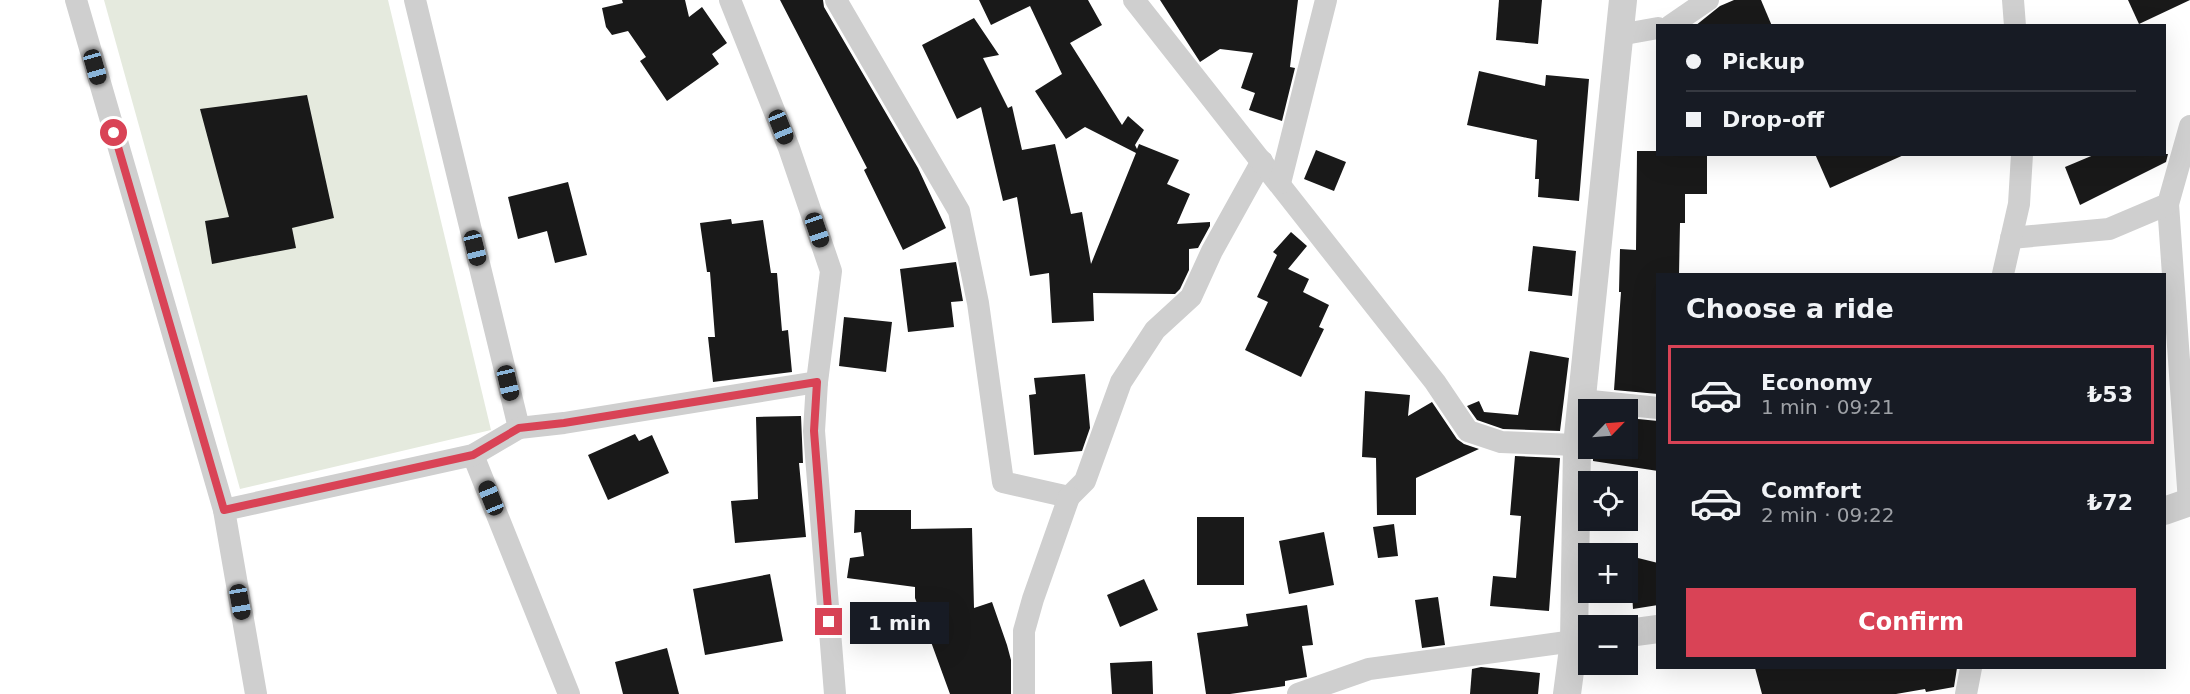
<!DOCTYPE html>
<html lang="en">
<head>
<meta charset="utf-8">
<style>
  :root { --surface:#171b24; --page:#242831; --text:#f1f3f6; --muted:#9ea1a6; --line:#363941; --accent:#d94356 }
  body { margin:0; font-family:"DejaVu Sans",sans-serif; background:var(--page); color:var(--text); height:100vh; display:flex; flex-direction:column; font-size:22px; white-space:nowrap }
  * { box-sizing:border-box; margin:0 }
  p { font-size:20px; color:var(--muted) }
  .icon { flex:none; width:33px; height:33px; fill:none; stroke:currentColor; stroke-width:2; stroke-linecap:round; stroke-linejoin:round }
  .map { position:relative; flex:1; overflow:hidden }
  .side { position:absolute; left:1656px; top:273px; width:510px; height:396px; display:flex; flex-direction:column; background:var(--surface); border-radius:0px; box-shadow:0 6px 24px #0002 }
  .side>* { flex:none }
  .hud { position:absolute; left:1656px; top:24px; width:510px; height:132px; border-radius:0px; box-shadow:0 6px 24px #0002; display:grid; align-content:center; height:132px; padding:0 30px; background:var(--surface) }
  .needle { width:39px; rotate:65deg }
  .controls { position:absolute; left:1578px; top:399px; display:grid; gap:12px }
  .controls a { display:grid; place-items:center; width:60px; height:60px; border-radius:0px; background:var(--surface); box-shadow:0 6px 24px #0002; font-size:30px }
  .end { position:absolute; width:27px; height:27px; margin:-14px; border:8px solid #d94356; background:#fff; box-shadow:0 0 0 3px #fff }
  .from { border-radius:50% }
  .bubble { position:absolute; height:42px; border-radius:0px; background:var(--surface); box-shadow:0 6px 24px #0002; font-size:20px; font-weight:800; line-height:42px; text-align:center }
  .car { position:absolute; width:18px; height:36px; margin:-18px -9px; border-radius:8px; box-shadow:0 0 4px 2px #0007; background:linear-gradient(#222 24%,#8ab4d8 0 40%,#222 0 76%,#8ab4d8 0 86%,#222 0) }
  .hud b { display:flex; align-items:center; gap:21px; height:57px; font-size:22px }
  .hud b+b { border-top:2px solid var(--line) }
  .hud i { width:15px; height:15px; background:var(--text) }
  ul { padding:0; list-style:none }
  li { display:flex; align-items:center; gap:18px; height:99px; margin:0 12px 9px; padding:0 18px; border:3px solid transparent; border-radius:0px }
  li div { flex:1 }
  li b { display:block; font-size:22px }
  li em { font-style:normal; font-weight:800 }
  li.current { border-color:var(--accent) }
  li>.icon { width:54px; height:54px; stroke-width:1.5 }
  h2 { padding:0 30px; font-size:27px; line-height:72px }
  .button { display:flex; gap:12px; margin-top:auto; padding:12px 30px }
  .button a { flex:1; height:69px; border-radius:0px; background:var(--accent); color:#fff; font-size:24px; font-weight:800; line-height:69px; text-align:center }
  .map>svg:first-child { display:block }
</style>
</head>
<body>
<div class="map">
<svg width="2190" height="694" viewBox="0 0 2190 694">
  <rect width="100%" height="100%" fill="#fff"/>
  <path fill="#e5eade" d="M104 0H388L491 430 240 489Z"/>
  <g fill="#191919">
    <path d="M622 0H685L689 17 702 7 727 43 712 54 719 64 667 101 640 61 646 57 628 31 612 35 606 27 602 8 623 3Z"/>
    <path d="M780 0H823L824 7 918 168 946 228 903 250 864 170 867 168Z"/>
    <path d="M979 0H1088L1102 25 1070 43 1122 125 1128 116 1144 130 1135 145 1137 149 1139 144 1179 160 1167 184 1190 194 1177 224 1210 222V226L1198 248 1189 249V270L1180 289 1175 294 1093 293 1094 321 1052 323 1049 273 1030 276 1017 197 1003 201 981 107 957 119 922 45 974 18 999 55 983 58 1008 108 1012 106 1022 150 1055 144 1071 214 1082 212 1091 264 1136 153 1085 127 1066 139 1035 91 1062 74 1030 6 991 25Z"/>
    <path d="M1160 0H1298L1290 67 1295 68 1282 121 1249 110 1255 93 1241 88 1253 53 1220 49 1200 62Z"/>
    <path d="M1499 0H1542L1538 44 1496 40Z"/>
    <path d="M1734 0H1761L1772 26H1695L1720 6Z"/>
    <path d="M2128 0H2190L2139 24Z"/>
    <path d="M1479 71 1545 86 1546 75 1589 79 1579 201 1538 197 1539 179H1535L1537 140 1467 125Z"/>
    <path d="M307 95 334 218 292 228 296 248 212 264 205 221 229 217 200 109Z"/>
    <path d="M1316 150 1346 162 1334 191 1304 179Z"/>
    <path d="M1637 151H1658V154H1707V194H1685V223H1680L1679 274H1658V394L1614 390 1621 292H1619L1620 249 1636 250Z"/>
    <path d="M1815 154H1906L1830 188Z"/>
    <path d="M2096 154H2168L2166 162 2080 205 2065 167Z"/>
    <path d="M568 182 587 255 555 263 547 231 518 239 508 197Z"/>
    <path d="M731 219 732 224 763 220 771 273H777L782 331 788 330 792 372 713 382 708 337H715L710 272H707L700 223Z"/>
    <path d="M1291 232 1307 246 1288 269 1309 279 1303 292 1329 305 1319 327 1324 329 1301 377 1245 350 1268 302 1257 297 1277 255 1273 252Z"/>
    <path d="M1533 246 1576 251 1572 296 1528 291Z"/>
    <path d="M956 262 963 301 951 302 954 327 908 332 900 269Z"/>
    <path d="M844 317 892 322 886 372 839 366Z"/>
    <path d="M1530 351 1569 358 1560 431 1503 429 1477 420 1467 406 1479 401 1484 412 1518 415Z"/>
    <path d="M1085 374 1090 428 1082 451 1034 455 1029 395 1036 394 1034 378Z"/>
    <path d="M1365 391 1410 395 1408 416 1432 402 1457 439 1464 444 1479 449 1416 478V515H1377L1376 458 1362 457Z"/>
    <path d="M801 416 803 463H799L806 537 735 543 731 501 758 499 756 417Z"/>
    <path d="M1628 418 1658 421V471L1593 461V448H1628Z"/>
    <path d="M635 434 639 441 652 435 669 473 608 500 588 455Z"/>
    <path d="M1515 456 1560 458 1549 611 1490 606 1493 576 1516 578 1521 516 1510 515Z"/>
    <path d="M855 510H911V529L972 528 974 608 992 602 1007 645 1011 660V694H950L915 598V587L847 578 850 558 864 556 861 532 854 533Z"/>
    <rect x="1197" y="517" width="47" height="68"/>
    <path d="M1394 524 1398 556 1378 558 1373 527Z"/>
    <path d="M1324 532 1334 585 1289 594 1279 541Z"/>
    <path d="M1630 556 1658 563V605L1633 609Z"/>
    <path d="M770 574 783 641 705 655 693 589Z"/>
    <path d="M1144 579 1158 610 1120 627 1107 595Z"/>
    <path d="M1438 597 1445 645 1422 648 1415 600Z"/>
    <path d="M1307 605 1313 645 1302 646 1307 677 1285 681V686L1230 694H1206L1197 633 1248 626 1246 614Z"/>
    <path d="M667 648 679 694H623L615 662Z"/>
    <path d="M1152 661 1153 694H1112L1110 663Z"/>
    <path d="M1481 667 1540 673 1538 694H1470L1472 669Z"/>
    <path d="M1755 668H1957L1954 687 1926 692 1925 689 1896 694H1762Z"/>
  </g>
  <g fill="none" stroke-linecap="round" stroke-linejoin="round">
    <g stroke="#cfcfcf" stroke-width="22">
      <path d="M76 0 224 510 256 694"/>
      <path d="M415 0 519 428 564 423 817 382"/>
      <path d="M730 0 789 148 831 271 817 382 814 431 835 694"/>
      <path d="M836 0 959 211 978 303 1003 482 1069 497 1085 481 1121 382 1155 330 1191 297 1212 251 1262 161"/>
      <path d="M1134 0 1435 382 1468 431 1501 442 1577 445"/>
      <path d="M2013 0 2015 26"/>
      <path d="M1670 26 1708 0"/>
      <path d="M1619 35 1658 28"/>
      <path d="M1280 183 1326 0"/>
      <path d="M2168 204 2189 502"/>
      <path d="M2011 238 2109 229 2168 204 2190 126"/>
      <path d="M2003 274 2019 204 2022 154"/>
      <path d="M1582 400 1658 408"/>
      <path d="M473 455 569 694"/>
      <path d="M224 510 473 455 519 428"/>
      <path d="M1024 694V631L1033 599 1069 497"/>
      <path d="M1298 694 1369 669 1574 641"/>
      <path d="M1966 694 1971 668"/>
    </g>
    <g stroke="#cfcfcf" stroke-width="28">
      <path d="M2164 511 2190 502"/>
      <path d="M1628 633 1658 629"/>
      <path d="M1567 694 1574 641 1577 445 1623 0"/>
    </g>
  </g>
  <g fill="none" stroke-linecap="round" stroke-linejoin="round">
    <path stroke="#d94356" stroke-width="8" d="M114 133 224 510 473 455 519 428 564 423 817 382 814 431 829 622"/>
  </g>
</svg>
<div class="controls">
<a><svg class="needle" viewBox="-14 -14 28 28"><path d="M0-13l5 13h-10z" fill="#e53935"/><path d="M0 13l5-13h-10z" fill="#9ea1a6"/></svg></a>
<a><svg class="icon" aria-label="locate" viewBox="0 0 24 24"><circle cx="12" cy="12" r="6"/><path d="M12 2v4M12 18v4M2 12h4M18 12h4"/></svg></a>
<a>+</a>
<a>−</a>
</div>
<i class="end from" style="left:114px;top:133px"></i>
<i class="end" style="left:829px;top:622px"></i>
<div class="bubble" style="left:850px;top:602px;width:99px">1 min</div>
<i class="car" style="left:95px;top:67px;rotate:164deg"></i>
<i class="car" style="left:781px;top:127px;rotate:158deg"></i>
<i class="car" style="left:817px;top:230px;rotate:161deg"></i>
<i class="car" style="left:475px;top:248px;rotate:166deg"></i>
<i class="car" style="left:508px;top:383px;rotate:167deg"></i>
<i class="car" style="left:491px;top:498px;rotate:338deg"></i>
<i class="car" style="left:240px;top:602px;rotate:170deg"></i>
<div class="hud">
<b><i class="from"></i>Pickup</b>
<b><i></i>Drop-off</b>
</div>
<section class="side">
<h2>Choose a ride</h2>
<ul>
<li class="current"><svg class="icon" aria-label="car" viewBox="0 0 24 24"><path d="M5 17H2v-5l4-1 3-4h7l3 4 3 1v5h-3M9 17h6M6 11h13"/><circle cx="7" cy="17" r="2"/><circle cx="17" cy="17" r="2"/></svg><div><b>Economy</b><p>1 min · 09:21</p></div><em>₺53</em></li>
<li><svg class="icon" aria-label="car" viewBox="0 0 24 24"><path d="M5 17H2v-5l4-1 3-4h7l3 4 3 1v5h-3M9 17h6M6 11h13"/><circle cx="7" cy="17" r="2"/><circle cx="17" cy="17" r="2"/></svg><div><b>Comfort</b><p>2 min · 09:22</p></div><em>₺72</em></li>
</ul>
<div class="button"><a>Confirm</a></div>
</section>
</div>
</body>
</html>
